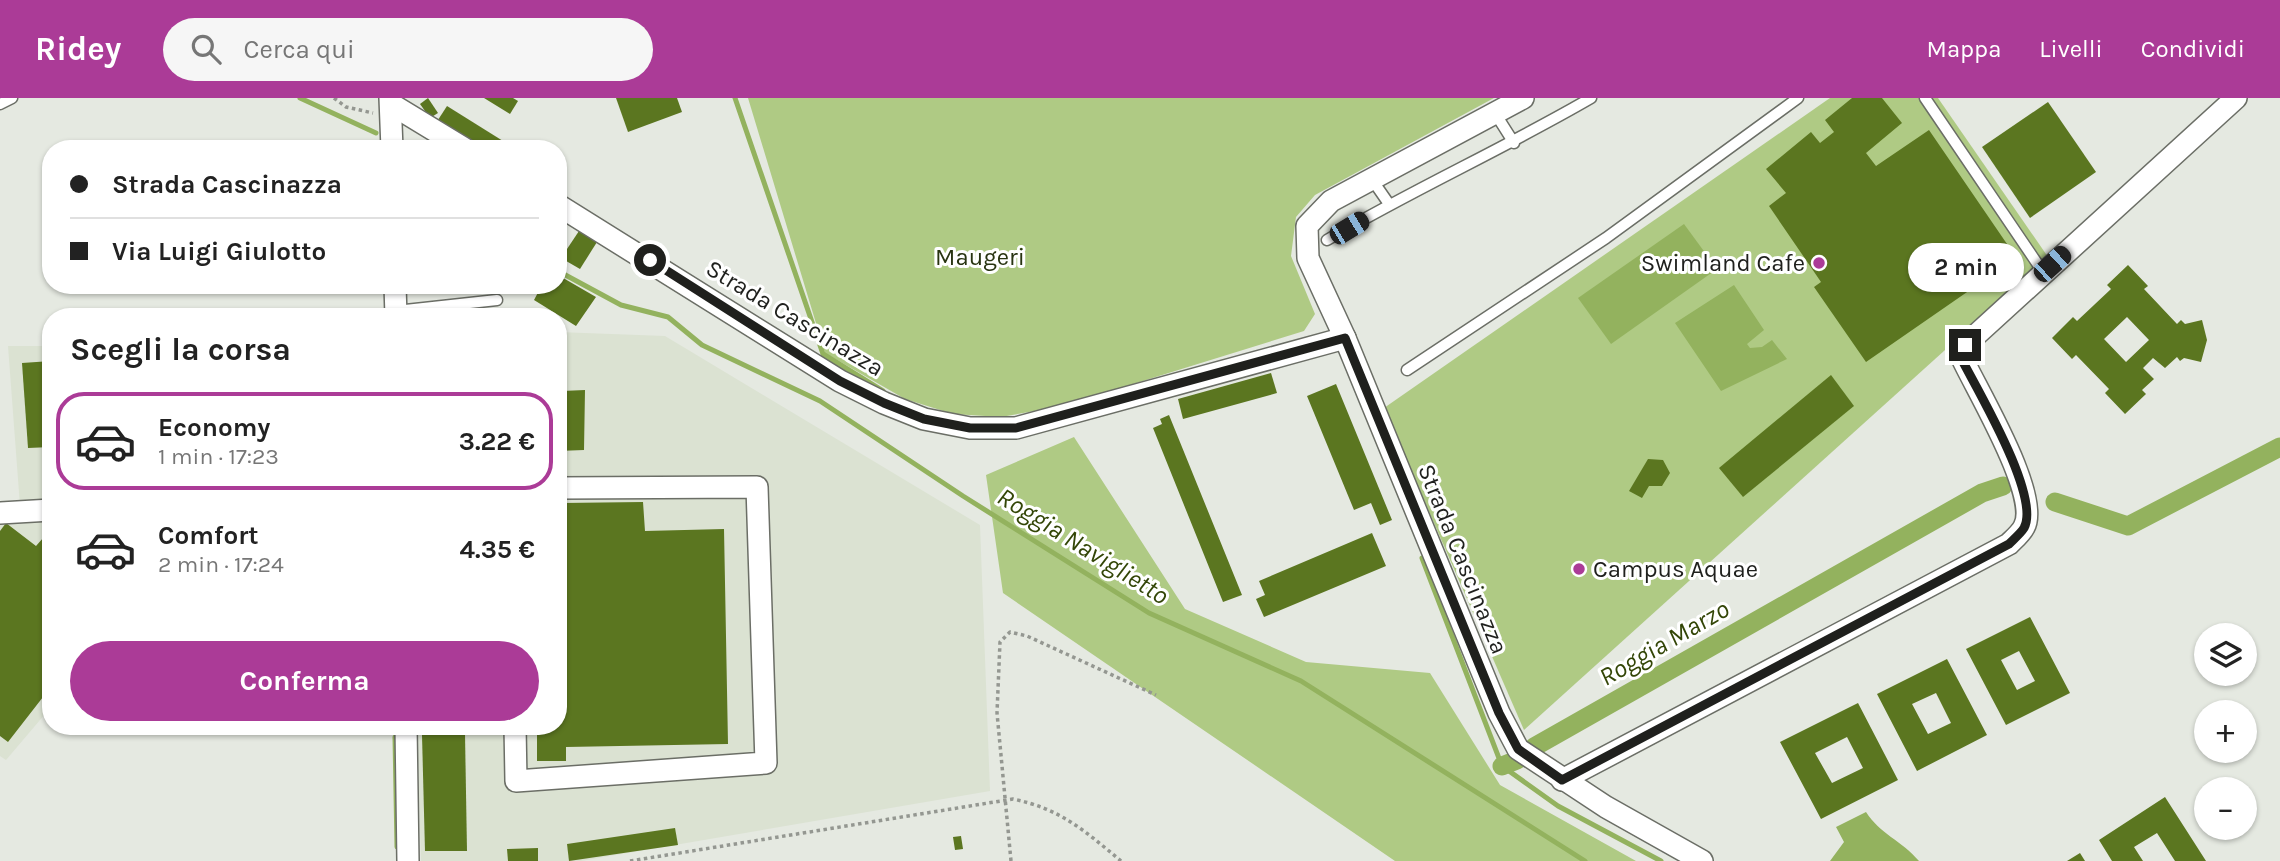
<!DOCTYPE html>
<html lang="it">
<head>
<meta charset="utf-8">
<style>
  :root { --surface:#fff; --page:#f6f6f6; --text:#222; --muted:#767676; --line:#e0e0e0; --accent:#ab3b97 }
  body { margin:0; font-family:Karla,sans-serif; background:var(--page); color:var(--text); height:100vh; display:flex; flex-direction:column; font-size:26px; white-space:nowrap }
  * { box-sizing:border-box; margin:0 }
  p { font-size:23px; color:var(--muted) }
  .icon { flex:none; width:38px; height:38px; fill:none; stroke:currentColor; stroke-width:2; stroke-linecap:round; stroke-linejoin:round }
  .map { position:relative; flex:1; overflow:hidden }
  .details { position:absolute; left:42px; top:210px; width:525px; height:427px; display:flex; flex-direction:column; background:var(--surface); border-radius:28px; box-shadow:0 2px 5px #0004 }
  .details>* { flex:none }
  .top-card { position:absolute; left:42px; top:42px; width:525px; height:154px; border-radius:28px; box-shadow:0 2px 5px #0004; display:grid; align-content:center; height:154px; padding:0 28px; background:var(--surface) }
  .controls { position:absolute; left:2194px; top:525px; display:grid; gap:14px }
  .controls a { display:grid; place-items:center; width:63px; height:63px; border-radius:50%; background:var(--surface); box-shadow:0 2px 5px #0004; font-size:35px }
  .end { position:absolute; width:32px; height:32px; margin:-16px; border:9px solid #1f201d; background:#fff; box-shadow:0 0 0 4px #fff }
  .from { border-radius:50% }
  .bubble { position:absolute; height:49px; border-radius:24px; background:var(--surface); box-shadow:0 2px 5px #0004; font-size:23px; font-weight:700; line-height:49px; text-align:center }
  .car { position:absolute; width:21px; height:42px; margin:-21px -10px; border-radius:9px; box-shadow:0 0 5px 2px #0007; background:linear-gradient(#222 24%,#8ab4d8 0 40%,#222 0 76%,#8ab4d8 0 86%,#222 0) }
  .top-card b { display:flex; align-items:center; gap:24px; height:66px; font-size:26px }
  .top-card b+b { border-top:2px solid var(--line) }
  .top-card i { width:18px; height:18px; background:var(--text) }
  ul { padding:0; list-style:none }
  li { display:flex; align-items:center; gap:21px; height:98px; margin:0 14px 10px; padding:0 14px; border:4px solid transparent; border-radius:28px }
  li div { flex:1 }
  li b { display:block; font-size:26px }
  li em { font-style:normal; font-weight:700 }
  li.active { border-color:var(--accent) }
  li>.icon { width:63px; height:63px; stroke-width:1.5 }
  h2 { padding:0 28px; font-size:32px; line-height:84px }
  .action { display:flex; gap:14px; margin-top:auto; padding:14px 28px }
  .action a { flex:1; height:80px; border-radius:42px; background:var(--accent); color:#fff; font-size:28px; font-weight:700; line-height:80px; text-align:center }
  header { display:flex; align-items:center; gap:42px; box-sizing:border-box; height:98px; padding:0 35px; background:var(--accent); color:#fff }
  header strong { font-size:33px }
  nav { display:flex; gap:38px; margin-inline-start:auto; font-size:24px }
  .search { width:490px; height:63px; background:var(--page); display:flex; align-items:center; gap:18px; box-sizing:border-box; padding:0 24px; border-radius:38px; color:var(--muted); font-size:26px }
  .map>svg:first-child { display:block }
</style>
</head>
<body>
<header>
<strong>Ridey</strong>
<div class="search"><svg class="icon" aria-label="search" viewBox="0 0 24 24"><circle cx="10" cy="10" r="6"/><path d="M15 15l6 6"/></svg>Cerca qui</div>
<nav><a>Mappa</a><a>Livelli</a><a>Condividi</a></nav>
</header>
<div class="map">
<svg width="2280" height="763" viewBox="0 0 2280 763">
  <rect width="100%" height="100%" fill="#e5e9e1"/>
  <g fill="#dbe2d2">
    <path d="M558 234 665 238 980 427 990 693 581 763H421L417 628H558Z"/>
    <path d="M8 248H51V609L6 662 0 658V423L21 421Z"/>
  </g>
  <g fill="#afca84">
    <path d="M748 0H1494L1315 97 1296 119 1291 158 1315 216 1304 233 1062 308 1001 319 953 316 905 301 825 255Z"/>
    <path d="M1830 0H1938L2048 159 1524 632 1384 310Z"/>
    <path d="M1074 339 1185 511 1306 564 1430 575 1500 687 1636 763H1395L1003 495 986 377Z"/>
  </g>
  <g fill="#93b25e">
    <path d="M1684 126 1717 171 1611 246 1578 200Z"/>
    <path d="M1734 187 1764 232 1747 246 1750 250 1762 249 1772 242 1787 261 1721 293 1675 225Z"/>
    <path d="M1866 714C1879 735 1902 743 1919 763H1830L1844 744 1836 729Z"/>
  </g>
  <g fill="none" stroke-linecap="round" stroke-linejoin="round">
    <g stroke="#93b25e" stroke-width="5">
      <path d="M300 0 376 35"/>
      <path d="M735 0 823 256 883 293"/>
      <path d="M558 173 621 207 668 219 702 247 820 303 963 398 1149 515 1301 583 1585 763"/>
      <path d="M1422 460 1502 668 1558 708 1661 763"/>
      <path d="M395 639 397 749"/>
    </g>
    <g stroke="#93b25e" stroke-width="19">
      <path d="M2055 404 2128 428 2280 349"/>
      <path d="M1534 649 1982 395 2003 388"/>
      <path d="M1502 668 1517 662"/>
    </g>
  </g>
  <g fill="#5b7620" fill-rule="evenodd">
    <path d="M428 0 438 15 430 20 420 6Z"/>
    <path d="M484 0H513L518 3 510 16Z"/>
    <path d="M616 0H677L682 14 628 34Z"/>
    <path d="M1852 0H1882L1902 25 1866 55 1876 68 1929 32 2007 146 1974 169 1983 183 1866 264 1814 189 1821 184 1769 108 1786 95 1766 71 1811 34 1820 45 1834 34 1825 22Z"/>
    <path d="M2048 4 2096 74 2030 120 1982 49Z"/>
    <path d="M447 8 503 43 499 51H478L436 25Z"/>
    <path d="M579 133 597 144 580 171 561 160Z"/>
    <path d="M2128 167 2148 188 2144 191 2177 226 2181 222 2185 226 2202 222 2207 242 2201 264 2184 260 2180 263 2177 259 2165 270 2153 260 2143 270 2154 281 2142 292 2146 296 2125 316 2105 295 2109 291 2076 257 2072 261 2052 240 2073 219 2077 223 2111 191 2107 187ZM2127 219 2149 242 2126 264 2104 241Z"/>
    <path d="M558 177 596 199 576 228 534 202 542 187H558Z"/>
    <path d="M51 263V349L28 350 22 265Z"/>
    <path d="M1271 275 1277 295 1183 321 1178 301Z"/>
    <path d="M1831 277 1854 308 1743 399 1719 370Z"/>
    <path d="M558 279H562V293L585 292 584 352 558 353Z"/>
    <path d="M1336 286 1392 422 1380 427 1371 405 1354 412 1307 298Z"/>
    <path d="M1169 317 1242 497 1223 504 1153 330 1162 326 1160 321Z"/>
    <path d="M1648 361 1663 362 1670 375 1662 388H1649L1642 400 1629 393Z"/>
    <path d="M643 404 645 433 724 431 728 646 566 649V663H537V628H558V444H562V405Z"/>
    <path d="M6 425 36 448 51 431V583L47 588 50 590 8 644 0 638V433Z"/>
    <path d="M1372 435 1386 468 1264 519 1256 501 1265 497 1259 483Z"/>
    <path d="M2030 519 2070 595 2006 627 1966 551ZM2019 553 2035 583 2017 592 2001 562Z"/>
    <path d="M1947 561 1987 637 1917 673 1877 596ZM1936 595 1951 625 1928 636 1912 606Z"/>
    <path d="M1858 605 1898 682 1821 721 1780 644ZM1847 639 1863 670 1832 685 1815 655Z"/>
    <path d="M455 636H465L467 753H425L422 637Z"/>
    <path d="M2165 699 2206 763H2175L2157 735 2134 749 2143 763H2112L2099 742Z"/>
    <path d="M675 730 678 747 569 763 567 746Z"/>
    <path d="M961 738 963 751 955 752 953 739Z"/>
    <path d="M538 750V763H508L507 751Z"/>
    <path d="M2080 755 2085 763H2067Z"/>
  </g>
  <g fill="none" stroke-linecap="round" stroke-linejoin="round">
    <defs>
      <g id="service">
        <path d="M1925 0 2043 174"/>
        <path d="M0 6 12 0"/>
        <path d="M1495 15 1514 45"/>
        <path d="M1371 80 1389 106"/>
        <path d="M1327 142C1414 91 1505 50 1591 0"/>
        <path d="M396 213 497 202"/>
        <path d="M1407 272 1606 140 1798 0"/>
      </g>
      <g id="minor">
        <path d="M390 0 392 51"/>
        <path d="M1523 0 1331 103 1307 128 1308 160 1345 240 1499 615 1518 651 1606 709 1702 763"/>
        <path d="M391 6 465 51"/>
        <path d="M558 107 840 283 884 305 924 321 970 330H1016L1345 240"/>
        <path d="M395 187 396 219"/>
        <path d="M0 415 51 412"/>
        <path d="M406 628 408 763"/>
        <path d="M515 628 516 683 766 665 757 389 558 390"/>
        <path d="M1562 682 2009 446C2014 441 2021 435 2024 429 2041 399 1978 294 1963 262L1965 247 2236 0"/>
      </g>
    </defs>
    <use href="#service" stroke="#6b6e66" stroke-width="13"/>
    <use href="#minor" stroke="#6b6e66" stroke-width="24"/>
    <g stroke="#949791" stroke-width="3.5" stroke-dasharray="3.5 3.5" stroke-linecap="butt">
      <path d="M334 0 346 9 373 15"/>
      <path d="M630 763 1013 701C1061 711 1085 733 1121 763"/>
      <path d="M1011 763 997 615 1000 544 1010 534 1027 538 1156 597"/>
    </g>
    <use href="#service" stroke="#fff" stroke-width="10"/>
    <use href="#minor" stroke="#fff" stroke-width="21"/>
  </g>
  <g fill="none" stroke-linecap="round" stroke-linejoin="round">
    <path stroke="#1f201d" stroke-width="9" d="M650 162 840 283 884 305 924 321 970 330H1016L1345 240 1499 615 1518 651 1562 682 2009 446C2014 441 2021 435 2024 430 2041 399 1978 293 1962 262L1965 247"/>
  </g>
  <g fill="#ab3b97" stroke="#fff" stroke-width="2.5">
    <circle cx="1819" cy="165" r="7"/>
    <circle cx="1579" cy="471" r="7"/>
  </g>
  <g text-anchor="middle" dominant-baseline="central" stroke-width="6" stroke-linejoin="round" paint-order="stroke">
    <g font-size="24" fill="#283411" stroke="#fff">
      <text x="980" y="159">Maugeri</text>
    </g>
    <g font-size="24" fill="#1f201d" stroke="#fff" text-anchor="end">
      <text x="1805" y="165">Swimland Cafe</text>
      <text x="1593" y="471" text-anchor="start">Campus Aquae</text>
    </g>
    <g font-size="24" fill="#1f201d" stroke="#fff">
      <text transform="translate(795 220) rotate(31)">Strada Cascinazza</text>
      <text transform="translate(1463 461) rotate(68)">Strada Cascinazza</text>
    </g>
    <g font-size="26" font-style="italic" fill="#334607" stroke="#fff">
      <text transform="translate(1083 448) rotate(32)">Roggia Naviglietto</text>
      <text transform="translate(1664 545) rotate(-30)">Roggia Marzo</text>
    </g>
  </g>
</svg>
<div class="controls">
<a><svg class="icon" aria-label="layers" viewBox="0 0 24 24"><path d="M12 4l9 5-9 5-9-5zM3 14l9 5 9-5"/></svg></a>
<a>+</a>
<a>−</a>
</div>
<i class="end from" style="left:650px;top:162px"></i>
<i class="end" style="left:1965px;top:247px"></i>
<div class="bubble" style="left:1908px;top:145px;width:116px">2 min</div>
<i class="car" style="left:1349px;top:130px;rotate:59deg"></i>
<i class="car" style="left:2052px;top:166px;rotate:48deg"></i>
<div class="top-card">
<b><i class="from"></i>Strada Cascinazza</b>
<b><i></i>Via Luigi Giulotto</b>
</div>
<section class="details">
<h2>Scegli la corsa</h2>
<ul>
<li class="active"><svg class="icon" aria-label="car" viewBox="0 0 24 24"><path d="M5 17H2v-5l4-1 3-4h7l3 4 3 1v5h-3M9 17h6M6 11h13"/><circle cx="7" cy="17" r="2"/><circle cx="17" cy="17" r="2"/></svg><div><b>Economy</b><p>1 min · 17:23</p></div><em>3.22 €</em></li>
<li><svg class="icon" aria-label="car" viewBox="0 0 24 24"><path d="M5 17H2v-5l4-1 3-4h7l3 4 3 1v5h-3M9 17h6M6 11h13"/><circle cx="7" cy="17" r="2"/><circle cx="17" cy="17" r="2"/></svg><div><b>Comfort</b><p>2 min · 17:24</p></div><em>4.35 €</em></li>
</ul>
<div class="action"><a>Conferma</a></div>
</section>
</div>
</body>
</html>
